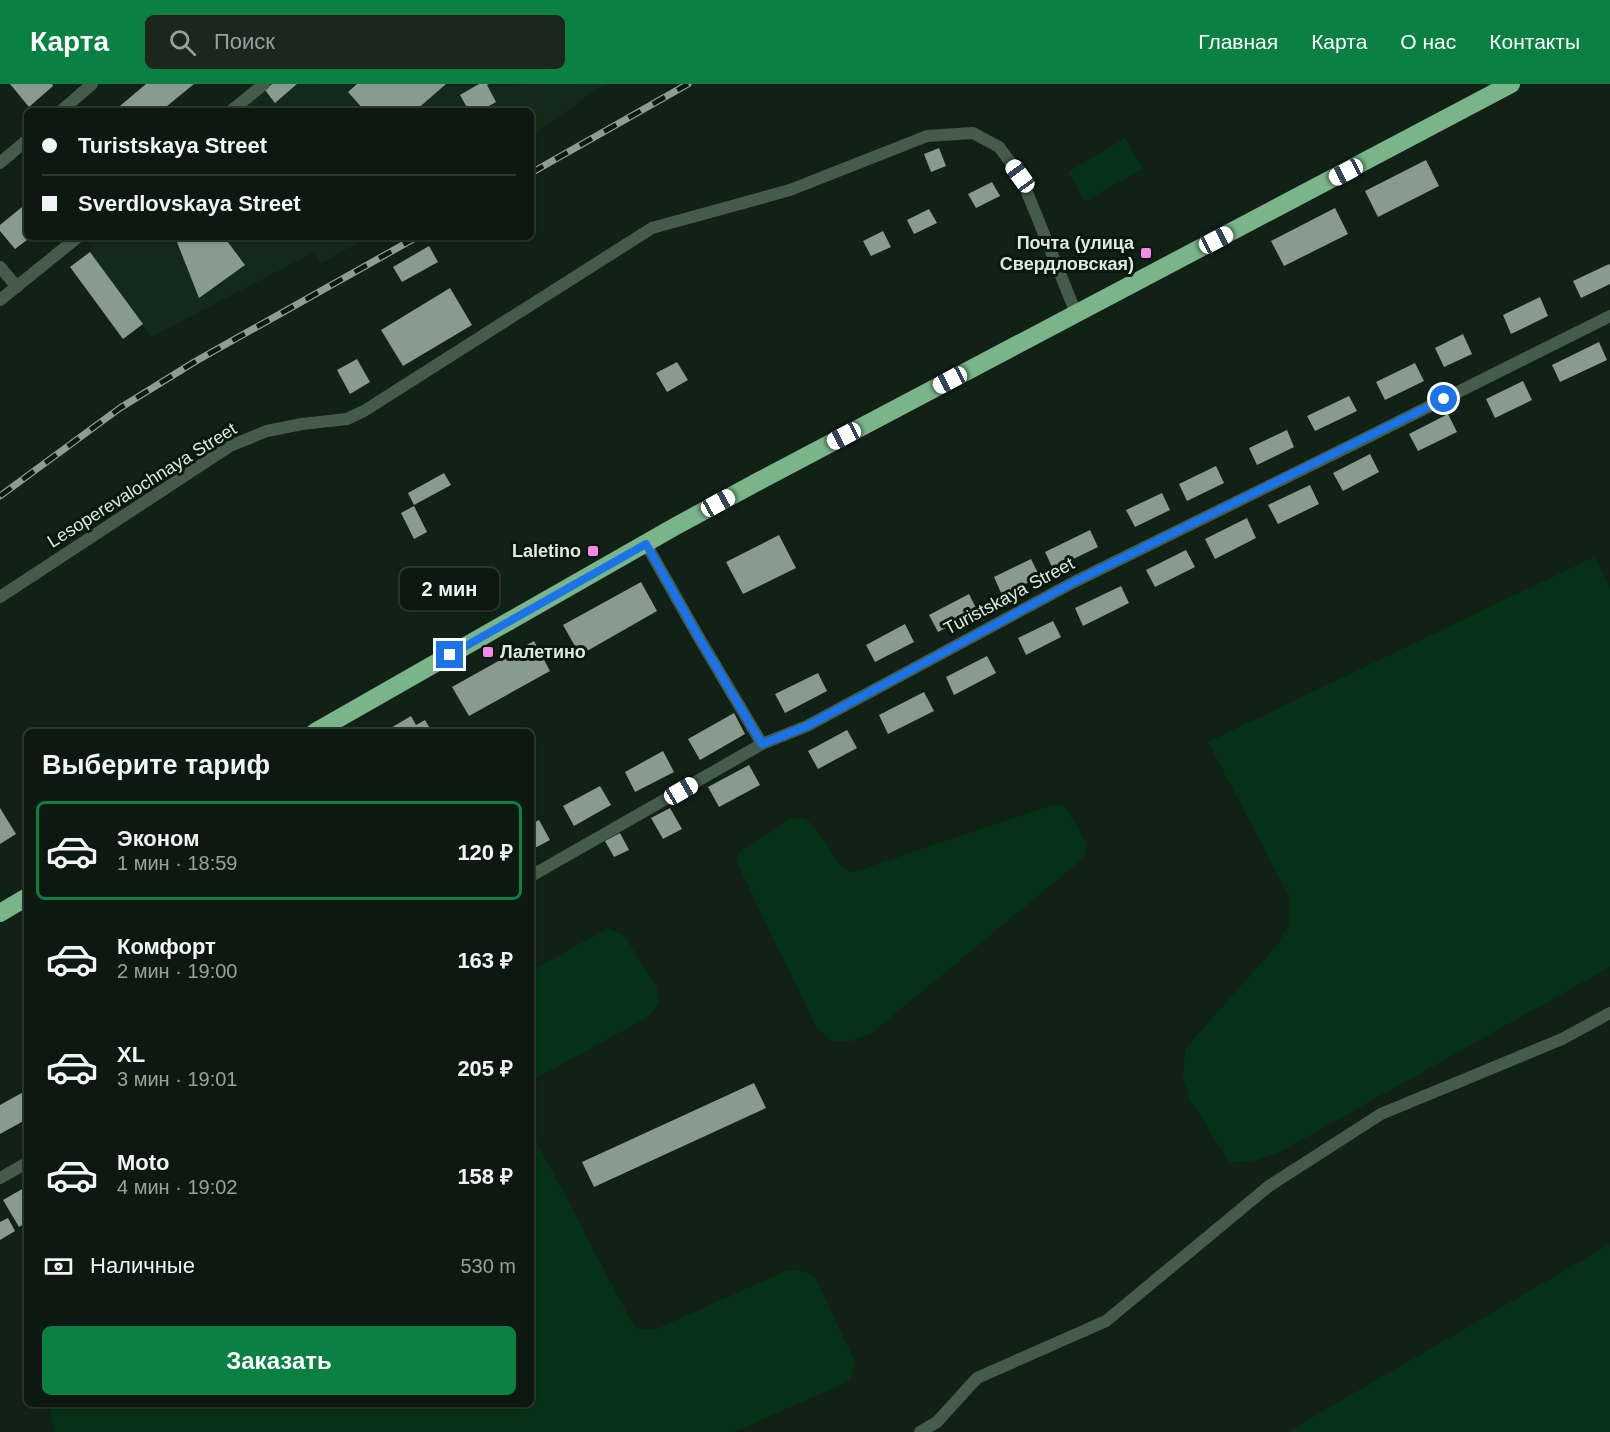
<!DOCTYPE html>
<html lang="ru">
<head>
<meta charset="utf-8">
<style>
  :root { --surface:#0d1910; --page:#1b261e; --text:#f1f3f6; --muted:#9aa09f; --line:#2d3830; --accent:#0b8043 }
  body { margin:0; font-family:Helvetica,sans-serif; background:var(--page); color:var(--text); height:100vh; display:flex; flex-direction:column; font-size:22px; white-space:nowrap }
  * { box-sizing:border-box; margin:0 }
  p { font-size:20px; color:var(--muted) }
  .icon { flex:none; width:33px; height:33px; fill:none; stroke:currentColor; stroke-width:2; stroke-linecap:round; stroke-linejoin:round }
  .map { position:relative; flex:1; overflow:hidden }
  .side { position:absolute; left:24px; top:645px; width:510px; height:678px; display:flex; flex-direction:column; background:var(--surface); border-radius:9px; box-shadow:0 2px 4px #0004,0 0 0 2px var(--line) }
  .side>* { flex:none }
  .guide { position:absolute; left:24px; top:24px; width:510px; height:132px; border-radius:9px; box-shadow:0 2px 4px #0004,0 0 0 2px var(--line); display:grid; align-content:center; height:132px; padding:0 18px; background:var(--surface) }
  .end { position:absolute; width:27px; height:27px; margin:-14px; border:8px solid #1a73e8; background:#fff; box-shadow:0 0 0 3px #fff }
  .from { border-radius:50% }
  .bubble { position:absolute; height:42px; border-radius:9px; background:var(--surface); box-shadow:0 2px 4px #0004,0 0 0 2px var(--line); font-size:20px; font-weight:600; line-height:42px; text-align:center }
  .car { position:absolute; width:18px; height:36px; margin:-18px -9px; border-radius:8px; box-shadow:0 0 4px 2px #0007; background:linear-gradient(#fff 24%,#345 0 40%,#fff 0 76%,#345 0 86%,#fff 0) }
  .guide b { display:flex; align-items:center; gap:21px; height:57px; font-size:22px }
  .guide b+b { border-top:2px solid var(--line) }
  .guide i { width:15px; height:15px; background:var(--text) }
  ul { padding:0; list-style:none }
  li { display:flex; align-items:center; gap:18px; height:99px; margin:0 12px 9px; padding:0 6px; border:3px solid transparent; border-radius:9px }
  li div { flex:1 }
  li b { display:block; font-size:22px }
  li em { font-style:normal; font-weight:600 }
  li.on { border-color:var(--accent) }
  li>.icon { width:54px; height:54px; stroke-width:1.5 }
  h2 { padding:0 18px; font-size:27px; line-height:72px }
  .pay { display:flex; align-items:center; gap:15px; height:66px; padding:0 18px; font-size:22px }
  .pay p { margin-inline-start:auto }
  .action { display:flex; gap:12px; margin-top:auto; padding:12px 18px }
  .action a { flex:1; height:69px; border-radius:9px; background:var(--accent); color:#fff; font-size:24px; font-weight:600; line-height:69px; text-align:center }
  header { display:flex; align-items:center; gap:36px; box-sizing:border-box; height:84px; padding:0 30px; background:var(--accent); color:#fff }
  header strong { font-size:28px }
  nav { display:flex; gap:33px; margin-inline-start:auto; font-size:21px }
  .search { width:420px; height:54px; background:var(--page); display:flex; align-items:center; gap:15px; box-sizing:border-box; padding:0 21px; border-radius:9px; color:var(--muted); font-size:22px }
  .map>svg:first-child { display:block }
</style>
</head>
<body>
<header>
<strong>Карта</strong>
<div class="search"><svg class="icon" aria-label="search" viewBox="0 0 24 24"><circle cx="10" cy="10" r="6"/><path d="M15 15l6 6"/></svg>Поиск</div>
<nav><a>Главная</a><a>Карта</a><a>О нас</a><a>Контакты</a></nav>
</header>
<div class="map">
<svg width="1610" height="1348" viewBox="0 0 1610 1348">
  <rect width="100%" height="100%" fill="#112116"/>
  <g fill="#132a1a">
    <path d="M272 0 487 1 604 0 531 53V27H240Z"/>
    <path d="M100 153H368L320 180 313 169 151 253 90 168 92 161Z"/>
  </g>
  <g fill="#053117">
    <path d="M1125 54 1143 84 1085 118 1068 88Z"/>
    <path d="M1594 473 1610 504V883L1282 1067 1253 1077 1229 1078 1190 1016 1183 994 1185 965 1277 861 1289 840 1290 814 1208 658Z"/>
    <path d="M1051 721H1064L1087 760 1085 773 872 949 852 957H831L816 943 739 783 737 774 741 766 791 735 803 733C824 747 829 775 850 788L860 786Z"/>
    <path d="M608 844 625 853 656 901 660 915 655 925 646 934 531 997V887Z"/>
    <path d="M531 1047 635 1244 654 1246 786 1187 799 1186 814 1192 855 1277 850 1297 734 1348H54L49 1320H531Z"/>
    <path d="M1610 1160V1348H1287Z"/>
  </g>
  <g fill="#889b8c">
    <path d="M10 0H52L53 2 29 23Z"/>
    <path d="M146 0H194L161 27H114Z"/>
    <path d="M272 0H297L275 19 265 6Z"/>
    <path d="M357 0H446L415 27H365L348 8Z"/>
    <path d="M479 0H489L487 1 496 18 480 27H469L460 11Z"/>
    <path d="M939 64 946 82 931 88 924 70Z"/>
    <path d="M1426 76 1439 102 1378 133 1365 107Z"/>
    <path d="M992 98 1000 112 976 124 968 110Z"/>
    <path d="M27 119V153H31L15 165 0 147V141Z"/>
    <path d="M1335 124 1348 150 1284 182 1271 157Z"/>
    <path d="M929 125 937 139 914 150 907 136Z"/>
    <path d="M883 147 891 163 871 172 863 157Z"/>
    <path d="M175 153H224L245 181 199 214Z"/>
    <path d="M429 162 438 178 402 198 393 183Z"/>
    <path d="M90 168 143 240 123 255 70 183Z"/>
    <path d="M1609 180 1610 182V200L1581 214 1573 197Z"/>
    <path d="M450 204 472 241 403 282 381 246Z"/>
    <path d="M1540 213 1548 232 1511 250 1503 231Z"/>
    <path d="M1463 250 1472 270 1444 283 1435 264Z"/>
    <path d="M1599 258 1607 276 1560 298 1552 281Z"/>
    <path d="M357 275 370 298 350 310 337 286Z"/>
    <path d="M677 278 688 296 667 308 656 289Z"/>
    <path d="M1415 279 1424 297 1385 316 1376 298Z"/>
    <path d="M1523 297 1532 316 1495 334 1486 315Z"/>
    <path d="M1349 312 1357 327 1315 347 1307 332Z"/>
    <path d="M1448 330 1457 348 1418 367 1409 350Z"/>
    <path d="M1287 346 1294 363 1257 381 1249 364Z"/>
    <path d="M1370 370 1379 388 1343 407 1333 389Z"/>
    <path d="M1216 382 1224 399 1187 417 1179 400Z"/>
    <path d="M444 389 451 401 414 421 408 409Z"/>
    <path d="M1310 401 1319 420 1278 440 1268 421Z"/>
    <path d="M1162 409 1170 426 1135 443 1126 426Z"/>
    <path d="M414 422 427 448 414 455 401 429Z"/>
    <path d="M1247 434 1256 454 1215 475 1205 455Z"/>
    <path d="M1090 446 1098 463 1053 485 1045 468Z"/>
    <path d="M779 451 796 484 743 510 726 478Z"/>
    <path d="M1186 466 1195 483 1155 503 1146 486Z"/>
    <path d="M1031 475 1040 493 1002 511 994 493Z"/>
    <path d="M641 498 657 527 580 571 563 541Z"/>
    <path d="M1121 502 1129 519 1083 542 1075 524Z"/>
    <path d="M969 510 978 528 938 548 929 531Z"/>
    <path d="M1053 537 1061 553 1026 571 1018 554Z"/>
    <path d="M905 540 914 558 875 578 866 561Z"/>
    <path d="M534 557 550 587 469 632 452 603Z"/>
    <path d="M987 572 996 589 954 611 946 593Z"/>
    <path d="M818 589 827 607 785 629 775 610Z"/>
    <path d="M924 608 934 627 888 650 879 631Z"/>
    <path d="M734 629 745 650 700 676 688 655Z"/>
    <path d="M411 632 416 641 425 636 432 648H390L389 645Z"/>
    <path d="M847 646 857 664 818 685 808 667Z"/>
    <path d="M663 667 674 688 635 708 625 688Z"/>
    <path d="M749 681 760 701 719 723 708 703Z"/>
    <path d="M600 702 611 721 574 742 563 722Z"/>
    <path d="M0 724 16 750 0 760Z"/>
    <path d="M670 724 682 745 663 755 651 734Z"/>
    <path d="M539 736 550 756 531 766V740Z"/>
    <path d="M620 749 629 766 614 773 605 757Z"/>
    <path d="M754 999 766 1024 594 1103 582 1078Z"/>
    <path d="M27 1006V1035L0 1050V1021Z"/>
    <path d="M24 1104 27 1109V1138L19 1143 3 1116Z"/>
    <path d="M8 1134 15 1147 0 1156V1138Z"/>
  </g>
  <g fill="none" stroke-linecap="round" stroke-linejoin="round">
    <g stroke="#455c4b" stroke-width="12">
      <path d="M61 27 92 0"/>
      <path d="M231 27 264 0"/>
      <path d="M0 79 27 56"/>
      <path d="M0 183 17 203"/>
      <path d="M0 216 78 153"/>
      <path d="M646 460 698 552 762 660"/>
      <path d="M0 513 230 362 267 347 302 340 347 335 364 327 652 144 790 106 927 52 973 49 999 63 1020 91 1076 229"/>
      <path d="M531 792 762 660 807 642 1074 498 1360 357 1610 232"/>
      <path d="M0 1094 27 1079"/>
      <path d="M920 1348 937 1338 977 1294 1106 1237 1269 1102 1381 1030 1562 955 1610 929"/>
    </g>
    <g stroke="#79b589" stroke-width="18">
      <path d="M315 648 676 442 759 397 1511 0"/>
      <path d="M0 829 27 813"/>
    </g>
    <defs>
      <g id="rail">
        <path d="M531 89 688 0"/>
        <path d="M0 412 120 324 196 277 417 153"/>
      </g>
    </defs>
    <use href="#rail" stroke="#8f9c92" stroke-width="7"/>
    <use href="#rail" stroke="#08180d" stroke-width="4.5" stroke-dasharray="14" stroke-linecap="butt"/>
  </g>
  <g fill="none" stroke-linecap="round" stroke-linejoin="round">
    <path stroke="#1a73e8" stroke-width="8" d="M450 571 646 460 698 552 762 660 807 642 1074 498 1444 315"/>
  </g>
  <g fill="#f888ea" stroke="#08180d" stroke-width="2">
    <rect x="1140" y="163" width="12" height="12" rx="3"/>
    <rect x="587" y="461" width="12" height="12" rx="3"/>
    <rect x="482" y="562" width="12" height="12" rx="3"/>
  </g>
  <g text-anchor="middle" dominant-baseline="central" stroke-width="6" stroke-linejoin="round" paint-order="stroke">
    <g font-size="18" font-weight="bold" fill="#dfe9e1" stroke="#08180d" text-anchor="end">
      <text x="1134" y="159">Почта (улица<tspan x="1134" dy="21">Свердловская)</tspan></text>
      <text x="581" y="467">Laletino</text>
      <text x="500" y="568" text-anchor="start">Лалетино</text>
    </g>
    <g font-size="18" fill="#dfe9e1" stroke="#08180d">
      <text transform="translate(142 401) rotate(-32)">Lesoperevalochnaya Street</text>
      <text transform="translate(1009 512) rotate(-28)">Turistskaya Street</text>
    </g>
  </g>
</svg>
<i class="end from" style="left:1444px;top:315px"></i>
<i class="end" style="left:450px;top:571px"></i>
<div class="bubble" style="left:400px;top:484px;width:99px">2 мин</div>
<i class="car" style="left:1346px;top:88px;rotate:242deg"></i>
<i class="car" style="left:1020px;top:92px;rotate:324deg"></i>
<i class="car" style="left:1216px;top:156px;rotate:62deg"></i>
<i class="car" style="left:950px;top:296px;rotate:242deg"></i>
<i class="car" style="left:844px;top:352px;rotate:242deg"></i>
<i class="car" style="left:718px;top:419px;rotate:61deg"></i>
<i class="car" style="left:681px;top:707px;rotate:60deg"></i>
<div class="guide">
<b><i class="from"></i>Turistskaya Street</b>
<b><i></i>Sverdlovskaya Street</b>
</div>
<section class="side">
<h2>Выберите тариф</h2>
<ul>
<li class="on"><svg class="icon" aria-label="car" viewBox="0 0 24 24"><path d="M5 17H2v-5l4-1 3-4h7l3 4 3 1v5h-3M9 17h6M6 11h13"/><circle cx="7" cy="17" r="2"/><circle cx="17" cy="17" r="2"/></svg><div><b>Эконом</b><p>1 мин · 18:59</p></div><em>120 ₽</em></li>
<li><svg class="icon" aria-label="car" viewBox="0 0 24 24"><path d="M5 17H2v-5l4-1 3-4h7l3 4 3 1v5h-3M9 17h6M6 11h13"/><circle cx="7" cy="17" r="2"/><circle cx="17" cy="17" r="2"/></svg><div><b>Комфорт</b><p>2 мин · 19:00</p></div><em>163 ₽</em></li>
<li><svg class="icon" aria-label="car" viewBox="0 0 24 24"><path d="M5 17H2v-5l4-1 3-4h7l3 4 3 1v5h-3M9 17h6M6 11h13"/><circle cx="7" cy="17" r="2"/><circle cx="17" cy="17" r="2"/></svg><div><b>XL</b><p>3 мин · 19:01</p></div><em>205 ₽</em></li>
<li><svg class="icon" aria-label="car" viewBox="0 0 24 24"><path d="M5 17H2v-5l4-1 3-4h7l3 4 3 1v5h-3M9 17h6M6 11h13"/><circle cx="7" cy="17" r="2"/><circle cx="17" cy="17" r="2"/></svg><div><b>Moto</b><p>4 мин · 19:02</p></div><em>158 ₽</em></li>
</ul>
<div class="pay"><svg class="icon" aria-label="cash" viewBox="0 0 24 24"><path d="M3 7h18v10H3z"/><circle cx="12" cy="12" r="2"/></svg>Наличные<p>530 m</p></div>
<div class="action"><a>Заказать</a></div>
</section>
</div>
</body>
</html>
